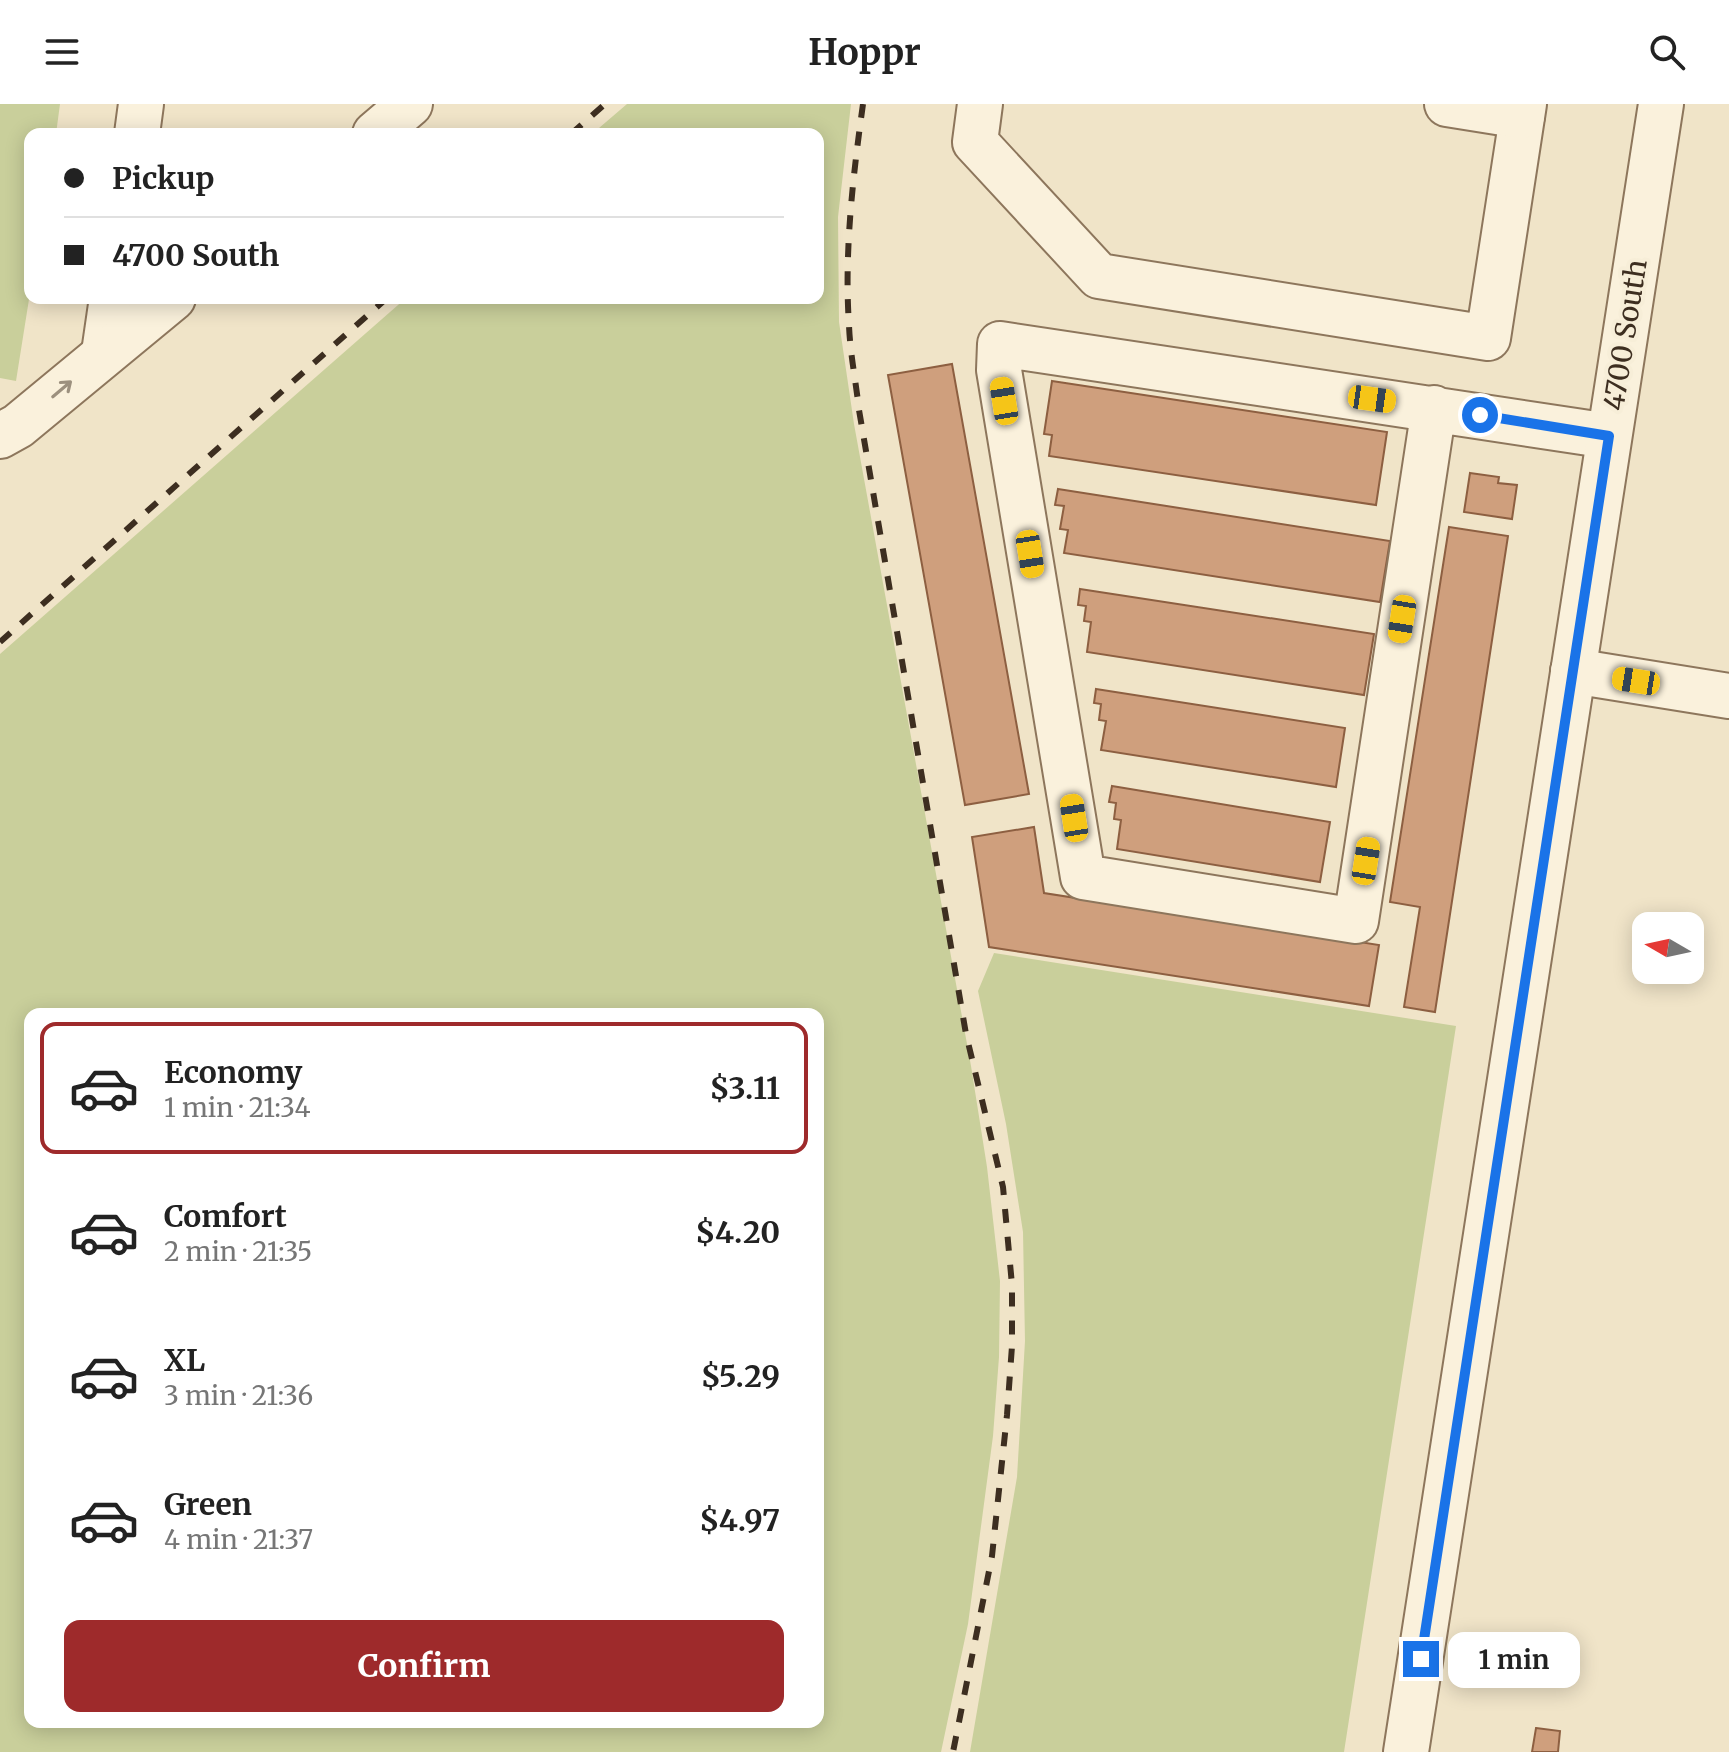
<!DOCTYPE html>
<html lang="en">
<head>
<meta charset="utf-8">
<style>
  :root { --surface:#fff; --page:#f2f2f2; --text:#222; --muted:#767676; --line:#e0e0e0; --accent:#9e2a2b }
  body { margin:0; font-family:Merriweather,serif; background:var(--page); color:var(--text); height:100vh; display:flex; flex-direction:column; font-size:30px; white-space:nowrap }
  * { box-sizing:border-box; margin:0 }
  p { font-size:26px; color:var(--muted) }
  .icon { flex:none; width:44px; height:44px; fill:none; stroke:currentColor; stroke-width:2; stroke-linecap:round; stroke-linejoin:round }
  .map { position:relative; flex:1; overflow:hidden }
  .details { position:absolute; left:24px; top:904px; width:800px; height:720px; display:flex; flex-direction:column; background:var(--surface); border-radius:16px; box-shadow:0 4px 20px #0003 }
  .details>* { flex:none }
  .top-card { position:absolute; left:24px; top:24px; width:800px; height:176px; border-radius:16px; box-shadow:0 4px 20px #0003; display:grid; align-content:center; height:176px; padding:0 40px; background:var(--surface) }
  .needle { width:52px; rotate:279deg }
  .tools { position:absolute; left:1632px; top:808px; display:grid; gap:16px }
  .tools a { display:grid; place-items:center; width:72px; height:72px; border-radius:16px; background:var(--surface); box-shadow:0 4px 20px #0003; font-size:40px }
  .end { position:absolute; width:36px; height:36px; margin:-18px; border:10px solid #1a73e8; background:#fff; box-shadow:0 0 0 4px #fff }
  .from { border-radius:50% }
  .bubble { position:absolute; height:56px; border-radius:16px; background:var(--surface); box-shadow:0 4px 20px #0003; font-size:26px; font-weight:700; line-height:56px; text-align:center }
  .car { position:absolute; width:24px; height:48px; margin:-24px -12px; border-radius:10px; box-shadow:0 0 6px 2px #0007; background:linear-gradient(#f5c518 24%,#345 0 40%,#f5c518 0 76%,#345 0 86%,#f5c518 0) }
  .top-card b { display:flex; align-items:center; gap:28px; height:76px; font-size:30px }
  .top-card b+b { border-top:2px solid var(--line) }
  .top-card i { width:20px; height:20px; background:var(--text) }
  ul { padding:14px 0 0; list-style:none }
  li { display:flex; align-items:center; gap:24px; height:132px; margin:0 16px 12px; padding:0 24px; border:4px solid transparent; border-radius:16px }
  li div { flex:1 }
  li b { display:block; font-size:30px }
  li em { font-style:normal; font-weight:700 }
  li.active { border-color:var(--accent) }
  li>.icon { width:72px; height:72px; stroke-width:1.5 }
  .cta { display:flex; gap:16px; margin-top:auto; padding:16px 40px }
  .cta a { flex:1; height:92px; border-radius:16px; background:var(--accent); color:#fff; font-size:32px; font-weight:700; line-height:92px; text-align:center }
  header { display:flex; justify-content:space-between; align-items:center; height:104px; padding:0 40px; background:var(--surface); font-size:36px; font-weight:700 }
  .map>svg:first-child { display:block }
</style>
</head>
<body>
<header><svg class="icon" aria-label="menu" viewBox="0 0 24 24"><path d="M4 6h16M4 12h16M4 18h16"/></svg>Hoppr<svg class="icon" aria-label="search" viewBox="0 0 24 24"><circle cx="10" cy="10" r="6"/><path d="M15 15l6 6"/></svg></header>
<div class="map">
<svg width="1729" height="1648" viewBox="0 0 1729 1648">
  <rect width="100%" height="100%" fill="#f0e4c8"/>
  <g fill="#c9cf9b" fill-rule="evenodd">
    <path d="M0 0H60L56 30H30V189L16 277 0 274Z"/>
    <path d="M627 0H851L838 113 839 218 854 320 971 962 987 1063 1000 1177 999 1253 993 1332 968 1520 941 1648H0V550L406 194H818V30H592ZM818 910V1618H30V910Z"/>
    <path d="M994 849 1456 922 1344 1648H970L1017 1373 1025 1237 1023 1128 1006 1020 978 887Z"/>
  </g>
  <g fill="#cf9f7d" stroke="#8d5f41" stroke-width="2">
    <path d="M952 260 1029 690 965 701 888 271Z"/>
    <path d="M1052 277 1387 328 1376 401 1049 352 1052 331 1044 330Z"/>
    <path d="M1470 369 1499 373 1498 379 1517 381 1512 415 1464 408Z"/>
    <path d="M1058 385 1390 437 1380 498 1064 449 1068 426 1060 425 1064 402 1055 401Z"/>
    <path d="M1449 423 1508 432 1435 908 1404 903 1420 803 1390 798Z"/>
    <path d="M1080 485 1374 530 1364 591 1087 548 1091 518 1084 517 1086 502 1078 501Z"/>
    <path d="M1096 585 1345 624 1336 683 1101 646 1106 617 1099 616 1101 600 1094 599Z"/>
    <path d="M1112 682 1330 718 1320 778 1117 745 1121 716 1114 715 1116 699 1109 698Z"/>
    <path d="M1034 723 1044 789 1379 841 1369 902 989 843 972 733Z"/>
    <path d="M1536 1624 1560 1627 1558 1648H1532Z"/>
  </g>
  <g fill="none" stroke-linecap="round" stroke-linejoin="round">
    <defs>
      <g id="minor">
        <path d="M980 0 975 38 1099 172 1488 234 1524 0"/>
        <path d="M1447 0 1522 12"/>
        <path d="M137 30 141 0"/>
        <path d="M375 30 410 0"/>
        <path d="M104 249 112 194"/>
        <path d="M1434 304 1356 817 1083 773 999 266 1000 240 1609 332"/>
        <path d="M0 332 18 322 173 194"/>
        <path d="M1573 567 1729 592"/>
        <path d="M1406 1648 1661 0"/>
      </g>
    </defs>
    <use href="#minor" stroke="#8d765c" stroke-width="48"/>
    <use href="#minor" stroke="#faf1dc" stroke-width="44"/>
    <g stroke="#3d2e20" stroke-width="6" stroke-dasharray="14 14" stroke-linecap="butt">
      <path d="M863 0C853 72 844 148 849 221 850 249 856 278 859 306L966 930 1003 1083 1012 1181V1242L1007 1311 992 1452 953 1648"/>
      <path d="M571 30 605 0"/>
      <path d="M0 538 387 194"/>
    </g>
  </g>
  <defs><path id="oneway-shaft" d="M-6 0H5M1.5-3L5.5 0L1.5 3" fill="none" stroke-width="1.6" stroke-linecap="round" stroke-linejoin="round" transform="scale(2)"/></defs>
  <use stroke="#9c907e" href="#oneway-shaft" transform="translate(62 285) rotate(-40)"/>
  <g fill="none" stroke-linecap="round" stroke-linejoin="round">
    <path stroke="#1a73e8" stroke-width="10" d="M1421 1555 1609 332 1480 311"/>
  </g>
  <g text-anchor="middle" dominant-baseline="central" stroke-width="8" stroke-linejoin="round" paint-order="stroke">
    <g font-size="28" fill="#3d2e20" stroke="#f7eed8">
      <text transform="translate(1625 231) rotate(-81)">4700 South</text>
    </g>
  </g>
</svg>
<div class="tools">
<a><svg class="needle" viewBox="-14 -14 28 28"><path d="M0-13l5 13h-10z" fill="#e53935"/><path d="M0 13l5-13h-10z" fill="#767676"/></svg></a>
</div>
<i class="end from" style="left:1480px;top:311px"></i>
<i class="end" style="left:1421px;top:1555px"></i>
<div class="bubble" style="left:1448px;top:1528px;width:132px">1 min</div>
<i class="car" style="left:1372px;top:295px;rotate:98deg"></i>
<i class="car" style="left:1004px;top:297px;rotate:351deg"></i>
<i class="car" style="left:1030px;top:450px;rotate:171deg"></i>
<i class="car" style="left:1402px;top:515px;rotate:189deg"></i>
<i class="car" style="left:1636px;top:577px;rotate:279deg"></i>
<i class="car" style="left:1074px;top:714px;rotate:351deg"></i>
<i class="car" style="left:1366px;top:757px;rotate:9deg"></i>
<div class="top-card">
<b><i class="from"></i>Pickup</b>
<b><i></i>4700 South</b>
</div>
<section class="details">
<ul>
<li class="active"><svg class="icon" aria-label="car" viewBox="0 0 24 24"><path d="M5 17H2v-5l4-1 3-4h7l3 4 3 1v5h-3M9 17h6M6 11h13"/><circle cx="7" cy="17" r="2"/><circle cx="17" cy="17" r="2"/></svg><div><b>Economy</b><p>1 min · 21:34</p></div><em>$3.11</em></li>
<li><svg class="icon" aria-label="car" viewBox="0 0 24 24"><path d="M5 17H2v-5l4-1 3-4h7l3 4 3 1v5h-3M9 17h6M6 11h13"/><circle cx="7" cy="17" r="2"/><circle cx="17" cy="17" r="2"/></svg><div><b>Comfort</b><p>2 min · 21:35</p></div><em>$4.20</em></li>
<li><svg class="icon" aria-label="car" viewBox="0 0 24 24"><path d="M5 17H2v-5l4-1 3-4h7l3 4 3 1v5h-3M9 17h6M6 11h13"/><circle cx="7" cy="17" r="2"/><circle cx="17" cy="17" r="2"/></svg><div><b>XL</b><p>3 min · 21:36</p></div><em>$5.29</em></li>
<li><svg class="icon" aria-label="car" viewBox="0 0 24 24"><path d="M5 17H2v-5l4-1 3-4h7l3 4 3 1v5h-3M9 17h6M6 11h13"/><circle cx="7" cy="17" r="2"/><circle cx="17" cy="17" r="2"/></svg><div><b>Green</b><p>4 min · 21:37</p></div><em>$4.97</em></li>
</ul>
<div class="cta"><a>Confirm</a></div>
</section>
</div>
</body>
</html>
